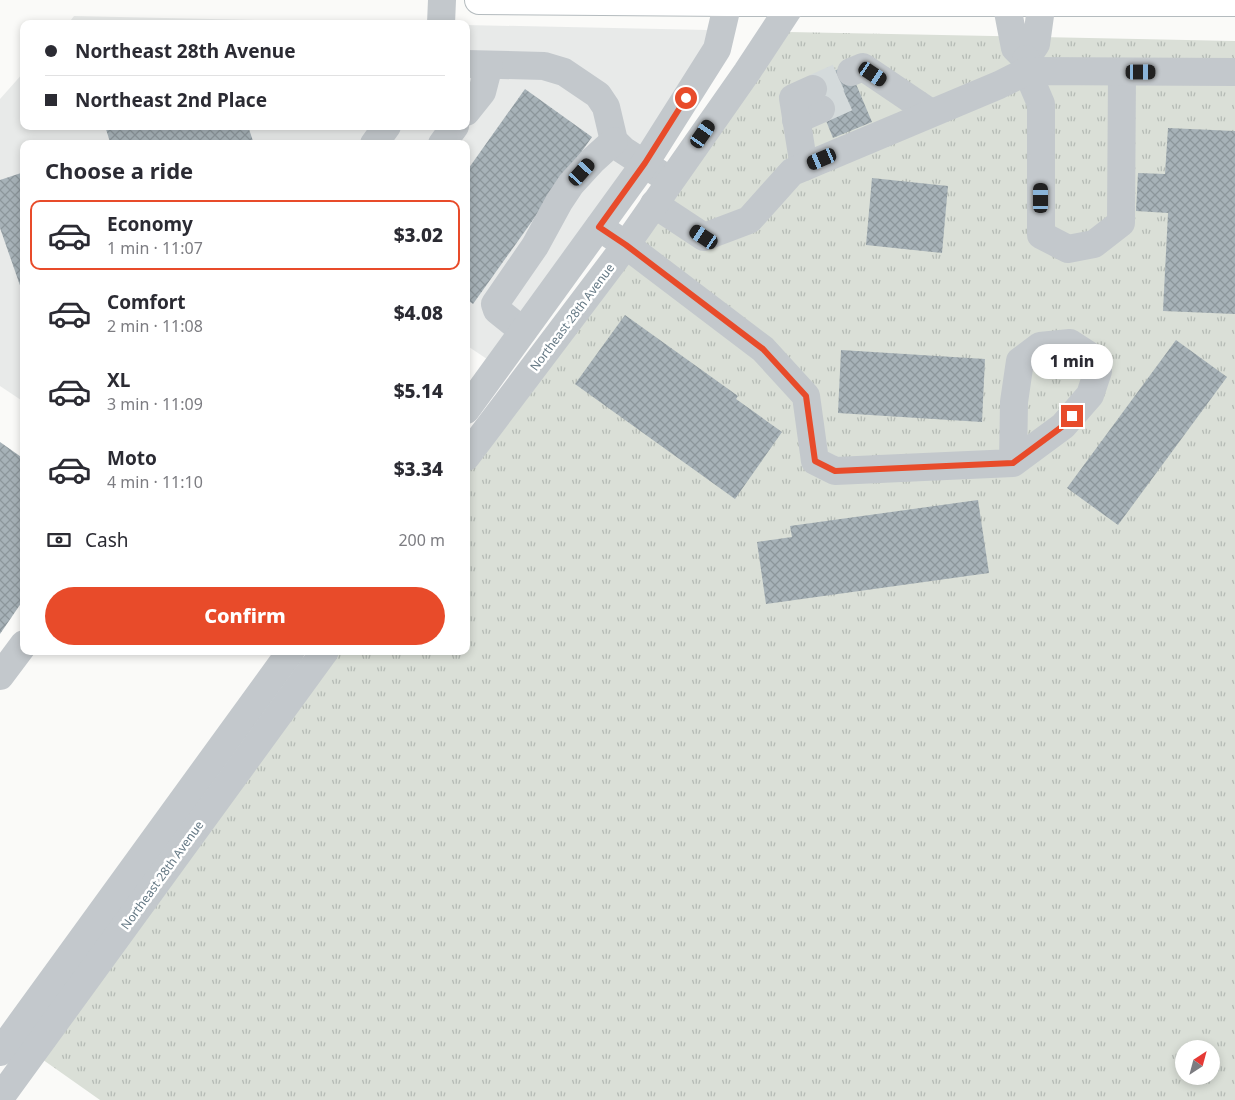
<!DOCTYPE html>
<html lang="en">
<head>
<meta charset="utf-8">
<style>
  :root { --surface:#fff; --page:#f2f2f3; --text:#2b2b33; --muted:#7c7c81; --line:#e1e1e2; --accent:#e84b2a }
  body { margin:0; font-family:"Noto Sans",sans-serif; background:var(--page); color:var(--text); height:100vh; display:flex; flex-direction:column; font-size:19px; white-space:nowrap }
  * { box-sizing:border-box; margin:0 }
  p { font-size:16px; color:var(--muted) }
  .icon { flex:none; width:28px; height:28px; fill:none; stroke:currentColor; stroke-width:2; stroke-linecap:round; stroke-linejoin:round }
  .map { position:relative; flex:1; overflow:hidden }
  .details { position:absolute; left:20px; top:140px; width:450px; height:515px; display:flex; flex-direction:column; background:var(--surface); border-radius:10px; box-shadow:0 2px 8px #0003 }
  .details>* { flex:none }
  .top-card { position:absolute; left:20px; top:20px; width:450px; height:110px; border-radius:10px; box-shadow:0 2px 8px #0003; display:grid; align-content:center; height:110px; padding:0 25px; background:var(--surface) }
  .needle { width:32px; rotate:36deg }
  .fabs { position:absolute; left:1175px; top:1040px; display:grid; gap:10px }
  .fabs a { display:grid; place-items:center; width:45px; height:45px; border-radius:50%; background:var(--surface); box-shadow:0 2px 8px #0003; font-size:25px }
  .end { position:absolute; width:22px; height:22px; margin:-11px; border:6px solid #e84b2a; background:#fff; box-shadow:0 0 0 2px #fff }
  .from { border-radius:50% }
  .bubble { position:absolute; height:35px; border-radius:18px; background:var(--surface); box-shadow:0 2px 8px #0003; font-size:16px; font-weight:800; line-height:35px; text-align:center }
  .car { position:absolute; width:15px; height:30px; margin:-15px -8px; border-radius:6px; box-shadow:0 0 4px 1px #0007; background:linear-gradient(#222 24%,#8ab4d8 0 40%,#222 0 76%,#8ab4d8 0 86%,#222 0) }
  .top-card b { display:flex; align-items:center; gap:18px; height:48px; font-size:19px }
  .top-card b+b { border-top:1px solid var(--line) }
  .top-card i { width:12px; height:12px; background:var(--text) }
  ul { padding:0; list-style:none }
  li { display:flex; align-items:center; gap:15px; height:70px; margin:0 10px 8px; padding:0 15px; border:2px solid transparent; border-radius:10px }
  li div { flex:1 }
  li b { display:block; font-size:19px }
  li em { font-style:normal; font-weight:800 }
  li.selected { border-color:var(--accent) }
  li>.icon { width:45px; height:45px; stroke-width:1.5 }
  h2 { padding:0 25px; font-size:22px; line-height:60px }
  .pay { display:flex; align-items:center; gap:12px; height:55px; padding:0 25px; font-size:19px }
  .pay p { margin-inline-start:auto }
  .primary-button { display:flex; gap:10px; margin-top:auto; padding:10px 25px }
  .primary-button a { flex:1; height:58px; border-radius:30px; background:var(--accent); color:#fff; font-size:20px; font-weight:800; line-height:58px; text-align:center }
  .map>svg:first-child { display:block }
</style>
</head>
<body>
<div class="map">
<svg width="1235" height="1100" viewBox="0 0 1235 1100">
  <defs>
    <pattern id="grass-tufts" width="24" height="20" patternUnits="userSpaceOnUse" patternTransform="scale(1.25)"><rect width="24" height="20" fill="#dadfd7"/><path d="M3 7l-1-3M5 7V3M7 7l1-3M15 17l-1-3M17 17v-4M19 17l1-3" fill="none" stroke="#b4bab4"/></pattern>
    <pattern id="building-cross-hatch" width="8" height="8" patternUnits="userSpaceOnUse" patternTransform="scale(1.25)"><rect width="8" height="8" fill="#a7b2b8"/><path d="M0 0l8 8M0 8l8-8" fill="none" stroke="#8c969b"/></pattern>
  </defs>
  <rect width="100%" height="100%" fill="#fafaf8"/>
  <g fill="#e8eae9">
    <path d="M74 16 430 24H68Z"/>
    <path d="M466 25 708 30 705 45 634 156 487 359 466 345V144H24V402L0 386V99L24 72V126H466Z"/>
  </g>
  <path fill="url(#grass-tufts)" fill-rule="evenodd" d="M789 32 1235 41V1100H100L39 1057 337 651H466V468ZM1184 1049H1211V1076H1184Z"/>
  <g fill="url(#building-cross-hatch)">
    <path d="M848 65 872 122 833 138 810 81Z"/>
    <path d="M525 89 592 137 473 304 466 299V172Z"/>
    <path d="M105 126H139L140 128 144 126H248L254 144H105L110 142Z"/>
    <path d="M1168 128 1235 131V314L1163 311 1168 213 1136 211 1138 173 1165 174Z"/>
    <path d="M24 172V294H23L0 228V180Z"/>
    <path d="M872 178 948 186 942 253 866 245Z"/>
    <path d="M625 315 738 396 736 399 782 432 735 499 575 384Z"/>
    <path d="M1176 340 1227 377 1118 525 1067 488Z"/>
    <path d="M841 350 985 359 982 422 838 413Z"/>
    <path d="M0 442 24 459V599L0 634Z"/>
    <path d="M978 500 989 573 766 604 757 542 792 537 790 526Z"/>
  </g>
  <g fill="none" stroke-linecap="round" stroke-linejoin="round">
    <g stroke="#d4dadb" stroke-width="28" stroke-dasharray="28 14" stroke-linecap="butt">
      <path d="M813 89 851 72"/>
      <path d="M821 109 859 92"/>
    </g>
    <defs>
      <path id="major" d="M479 0 728 2H1235"/>
    </defs>
    <use href="#major" stroke="#b4bbbe" stroke-width="30"/>
    <g stroke="#c3c8cc" stroke-width="28">
      <path d="M1006 1 1015 48 1026 59 1036 44 1042 1"/>
      <path d="M441 24 442 0"/>
      <path d="M1026 59 1027 71 1041 104V235L1068 249 1094 244 1121 223 1122 72"/>
      <path d="M466 64 544 66 564 72 598 95 606 107 614 141 623 150 660 174"/>
      <path d="M851 72 863 67 931 113"/>
      <path d="M466 112 482 92 489 65"/>
      <path d="M796 120 821 109"/>
      <path d="M374 144 387 126"/>
      <path d="M442 144 455 126"/>
      <path d="M804 167 793 98 813 89"/>
      <path d="M654 204 704 237 749 220 792 172 999 85 1027 71 1235 72"/>
      <path d="M599 227 626 245 763 349 806 396 815 461 835 471 1013 463 1063 426 1090 395 1098 371 1090 356 1070 343 1040 346 1020 361 1014 402 1013 463"/>
      <path d="M523 331 497 310 495 304 535 246 559 202 571 184 593 160 614 141"/>
      <path d="M466 410 645 163 717 49 728 2"/>
      <path d="M466 457 626 245 747 72 793 2"/>
      <path d="M0 676 24 644"/>
      <path d="M0 1052 291 651"/>
      <path d="M0 1098 325 651"/>
    </g>
    <use href="#major" stroke="#fff" stroke-width="28"/>
  </g>
  <g fill="none" stroke-linecap="round" stroke-linejoin="round">
    <path stroke="#e84b2a" stroke-width="6" d="M686 98 645 163 599 227 626 245 763 349 806 396 815 461 835 471 1013 463 1063 426 1072 416"/>
  </g>
  <g text-anchor="middle" dominant-baseline="central" stroke-width="5" stroke-linejoin="round" paint-order="stroke">
    <g font-size="12" fill="#647884" stroke="#fff">
      <text transform="translate(572 317) rotate(-53)">Northeast 28th Avenue</text>
      <text transform="translate(162 875) rotate(-54)">Northeast 28th Avenue</text>
    </g>
  </g>
</svg>
<div class="fabs">
<a><svg class="needle" viewBox="-14 -14 28 28"><path d="M0-13l5 13h-10z" fill="#e53935"/><path d="M0 13l5-13h-10z" fill="#7c7c81"/></svg></a>
</div>
<i class="end from" style="left:686px;top:98px"></i>
<i class="end" style="left:1072px;top:416px"></i>
<div class="bubble" style="left:1031px;top:344px;width:82px">1 min</div>
<i class="car" style="left:1141px;top:72px;rotate:90deg"></i>
<i class="car" style="left:873px;top:74px;rotate:124deg"></i>
<i class="car" style="left:703px;top:134px;rotate:35deg"></i>
<i class="car" style="left:822px;top:159px;rotate:247deg"></i>
<i class="car" style="left:582px;top:172px;rotate:42deg"></i>
<i class="car" style="left:1041px;top:198px;rotate:0deg"></i>
<i class="car" style="left:704px;top:237px;rotate:304deg"></i>
<div class="top-card">
<b><i class="from"></i>Northeast 28th Avenue</b>
<b><i></i>Northeast 2nd Place</b>
</div>
<section class="details">
<h2>Choose a ride</h2>
<ul>
<li class="selected"><svg class="icon" aria-label="car" viewBox="0 0 24 24"><path d="M5 17H2v-5l4-1 3-4h7l3 4 3 1v5h-3M9 17h6M6 11h13"/><circle cx="7" cy="17" r="2"/><circle cx="17" cy="17" r="2"/></svg><div><b>Economy</b><p>1 min · 11:07</p></div><em>$3.02</em></li>
<li><svg class="icon" aria-label="car" viewBox="0 0 24 24"><path d="M5 17H2v-5l4-1 3-4h7l3 4 3 1v5h-3M9 17h6M6 11h13"/><circle cx="7" cy="17" r="2"/><circle cx="17" cy="17" r="2"/></svg><div><b>Comfort</b><p>2 min · 11:08</p></div><em>$4.08</em></li>
<li><svg class="icon" aria-label="car" viewBox="0 0 24 24"><path d="M5 17H2v-5l4-1 3-4h7l3 4 3 1v5h-3M9 17h6M6 11h13"/><circle cx="7" cy="17" r="2"/><circle cx="17" cy="17" r="2"/></svg><div><b>XL</b><p>3 min · 11:09</p></div><em>$5.14</em></li>
<li><svg class="icon" aria-label="car" viewBox="0 0 24 24"><path d="M5 17H2v-5l4-1 3-4h7l3 4 3 1v5h-3M9 17h6M6 11h13"/><circle cx="7" cy="17" r="2"/><circle cx="17" cy="17" r="2"/></svg><div><b>Moto</b><p>4 min · 11:10</p></div><em>$3.34</em></li>
</ul>
<div class="pay"><svg class="icon" aria-label="cash" viewBox="0 0 24 24"><path d="M3 7h18v10H3z"/><circle cx="12" cy="12" r="2"/></svg>Cash<p>200 m</p></div>
<div class="primary-button"><a>Confirm</a></div>
</section>
</div>
</body>
</html>
